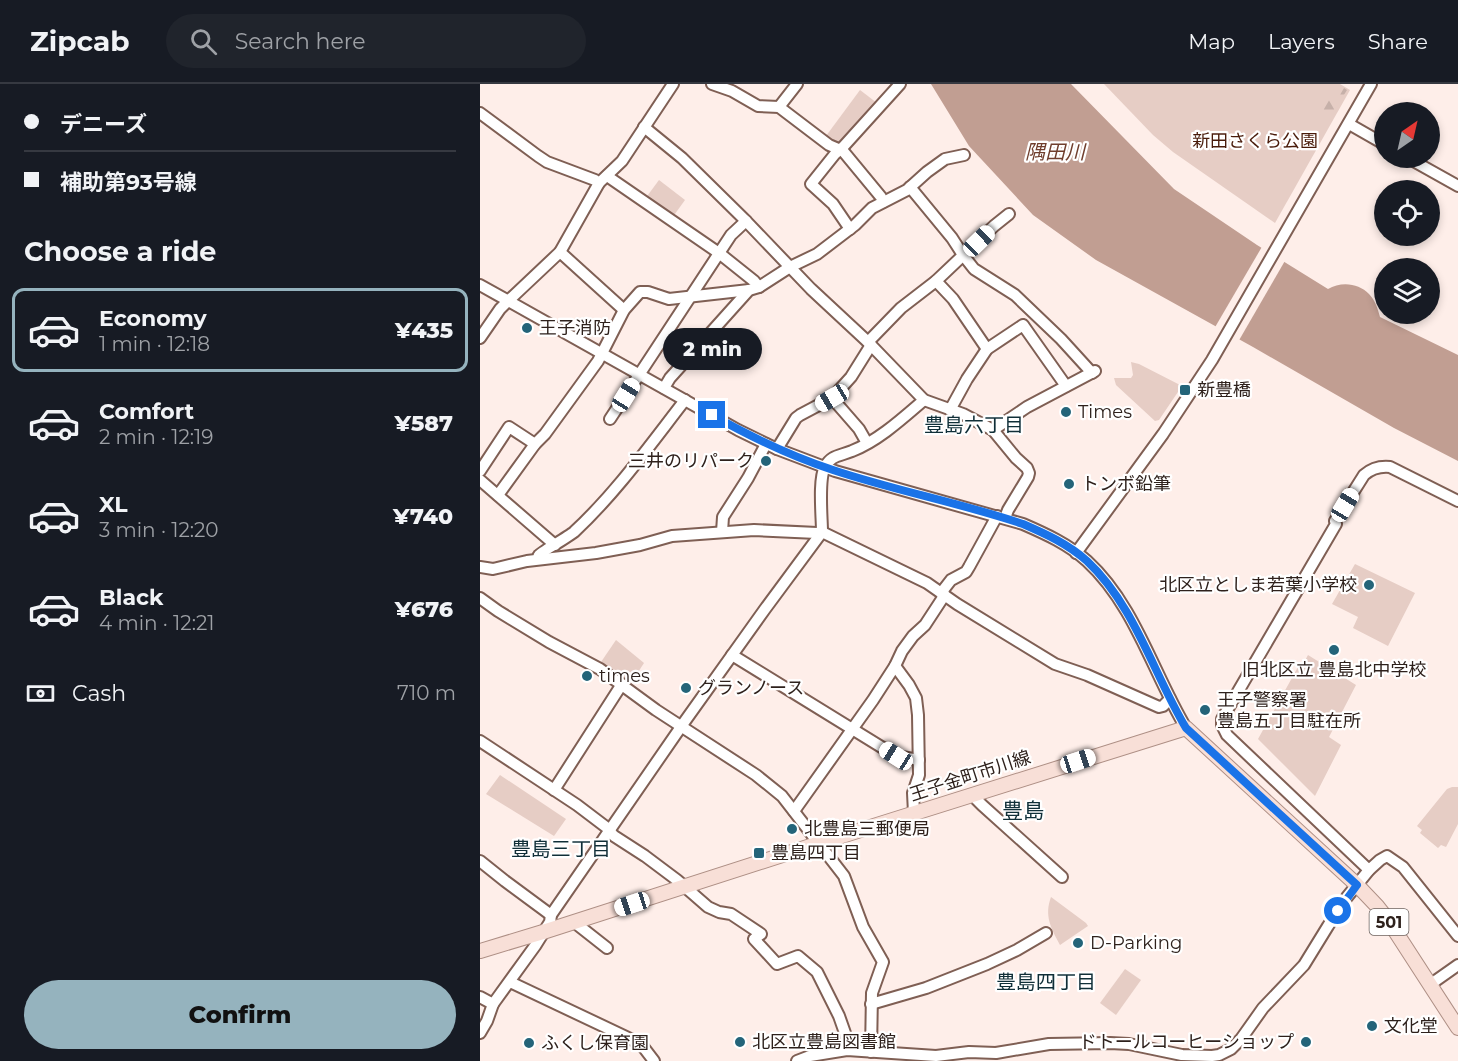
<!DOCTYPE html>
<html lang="en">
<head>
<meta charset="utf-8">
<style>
  :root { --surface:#171b24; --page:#20242c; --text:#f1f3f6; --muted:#9ea1a6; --line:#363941; --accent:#95b3be }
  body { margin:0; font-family:Montserrat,"Noto Sans JP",sans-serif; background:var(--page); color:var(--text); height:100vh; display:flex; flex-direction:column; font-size:22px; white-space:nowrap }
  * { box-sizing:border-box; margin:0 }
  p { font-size:20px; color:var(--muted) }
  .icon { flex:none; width:33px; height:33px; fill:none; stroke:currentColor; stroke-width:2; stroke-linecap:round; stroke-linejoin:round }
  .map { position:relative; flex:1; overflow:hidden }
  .panel { display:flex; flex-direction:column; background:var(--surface); width:480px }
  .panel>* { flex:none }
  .top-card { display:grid; align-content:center; height:132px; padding:0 24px; background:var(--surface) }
  .needle { width:39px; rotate:34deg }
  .tools { position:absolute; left:894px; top:18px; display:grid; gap:12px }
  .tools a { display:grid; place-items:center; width:66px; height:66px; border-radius:50%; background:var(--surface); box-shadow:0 3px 9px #0003; font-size:30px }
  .end { position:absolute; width:27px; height:27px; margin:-14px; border:8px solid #1a73e8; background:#fff; box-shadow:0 0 0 3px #fff }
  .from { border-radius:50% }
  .bubble { position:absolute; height:42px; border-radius:21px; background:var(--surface); box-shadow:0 3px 9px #0003; font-size:20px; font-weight:800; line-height:42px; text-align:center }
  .car { position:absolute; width:18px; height:36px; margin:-18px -9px; border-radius:8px; box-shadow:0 0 4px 2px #0007; background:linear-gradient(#fff 24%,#345 0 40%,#fff 0 76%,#345 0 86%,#fff 0) }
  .top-card b { display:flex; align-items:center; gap:21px; height:57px; font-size:22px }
  .top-card b+b { border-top:2px solid var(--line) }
  .top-card i { width:15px; height:15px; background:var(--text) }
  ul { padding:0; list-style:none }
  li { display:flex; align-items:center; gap:18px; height:84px; margin:0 12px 9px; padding:0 12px; border:3px solid transparent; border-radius:12px }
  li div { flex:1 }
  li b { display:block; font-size:22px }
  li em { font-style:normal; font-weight:800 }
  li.selected { border-color:var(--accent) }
  li>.icon { width:54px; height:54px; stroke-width:1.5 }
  h2 { padding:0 24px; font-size:27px; line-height:72px }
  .pay { display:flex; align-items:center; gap:15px; height:66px; padding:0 24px; font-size:22px }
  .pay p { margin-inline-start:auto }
  .action { display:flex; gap:12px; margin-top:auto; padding:12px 24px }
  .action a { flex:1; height:69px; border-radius:36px; background:var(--accent); color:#111; font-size:24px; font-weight:800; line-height:69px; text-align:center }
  header { display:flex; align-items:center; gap:36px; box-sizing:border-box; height:84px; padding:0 30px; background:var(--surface); border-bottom:2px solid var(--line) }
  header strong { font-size:28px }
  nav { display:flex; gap:33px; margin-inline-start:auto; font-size:21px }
  .search { width:420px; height:54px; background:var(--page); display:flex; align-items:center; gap:15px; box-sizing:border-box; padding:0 21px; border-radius:33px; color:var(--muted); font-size:22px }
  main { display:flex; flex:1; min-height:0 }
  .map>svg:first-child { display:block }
</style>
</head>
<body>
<header>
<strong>Zipcab</strong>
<div class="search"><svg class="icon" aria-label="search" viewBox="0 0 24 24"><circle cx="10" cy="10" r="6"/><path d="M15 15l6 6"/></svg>Search here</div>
<nav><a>Map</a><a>Layers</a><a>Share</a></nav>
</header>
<main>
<section class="panel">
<div class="top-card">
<b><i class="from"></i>デニーズ</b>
<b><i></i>補助第93号線</b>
</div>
<h2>Choose a ride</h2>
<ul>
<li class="selected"><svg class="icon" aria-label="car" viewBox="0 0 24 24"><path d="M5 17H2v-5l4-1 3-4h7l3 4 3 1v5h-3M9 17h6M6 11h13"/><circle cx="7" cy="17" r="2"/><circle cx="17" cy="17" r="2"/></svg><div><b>Economy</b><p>1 min · 12:18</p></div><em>¥435</em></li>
<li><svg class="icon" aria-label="car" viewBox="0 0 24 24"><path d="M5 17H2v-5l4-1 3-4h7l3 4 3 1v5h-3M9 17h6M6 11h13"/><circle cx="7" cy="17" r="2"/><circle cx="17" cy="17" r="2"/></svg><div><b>Comfort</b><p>2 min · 12:19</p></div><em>¥587</em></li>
<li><svg class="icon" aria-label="car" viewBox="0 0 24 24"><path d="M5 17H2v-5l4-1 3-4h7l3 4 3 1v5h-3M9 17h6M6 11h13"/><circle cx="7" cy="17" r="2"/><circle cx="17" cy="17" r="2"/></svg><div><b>XL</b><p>3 min · 12:20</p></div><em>¥740</em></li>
<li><svg class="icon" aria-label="car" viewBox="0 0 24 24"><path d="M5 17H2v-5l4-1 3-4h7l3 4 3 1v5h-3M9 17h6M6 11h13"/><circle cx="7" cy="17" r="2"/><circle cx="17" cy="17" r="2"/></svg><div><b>Black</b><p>4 min · 12:21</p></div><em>¥676</em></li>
</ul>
<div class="pay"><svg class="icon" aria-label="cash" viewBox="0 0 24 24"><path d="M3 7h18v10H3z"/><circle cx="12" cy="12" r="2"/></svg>Cash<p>710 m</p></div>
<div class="action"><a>Confirm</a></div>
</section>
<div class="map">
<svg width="978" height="977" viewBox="0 0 978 977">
  <defs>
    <pattern id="forest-firs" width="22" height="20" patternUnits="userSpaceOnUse" patternTransform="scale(1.5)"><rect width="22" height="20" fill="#e6cdc5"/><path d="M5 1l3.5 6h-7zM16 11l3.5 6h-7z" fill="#c6b0a9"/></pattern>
  </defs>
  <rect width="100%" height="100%" fill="#feeee9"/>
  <g fill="#e6cdc5">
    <path d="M624 0H860L870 6 795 139 693 68 673 51Z"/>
    <path d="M380 6 397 19 360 59 358 60 346 52Z"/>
    <path d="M179 96 205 116 192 134 165 115Z"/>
    <path d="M651 278 659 280 702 302 679 336 675 337 636 301 634 294H651L653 291Z"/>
    <path d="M875 480 935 509 908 562 873 544 878 533 852 520Z"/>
    <path d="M136 556 164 579 151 599 121 578Z"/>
    <path d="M828 571 876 601 849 653 861 661 835 712 778 655 818 583 821 584Z"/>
    <path d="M20 691 86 735 74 752 6 710Z"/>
    <path d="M972 703H978V740L966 763 961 761 958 764 940 749 942 746 937 742 967 705Z"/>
    <path d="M571 813 606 839 608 842 580 861C571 844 564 832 571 813Z"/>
    <path d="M645 885 661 896 636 931 620 919Z"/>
  </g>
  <path fill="url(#forest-firs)" d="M847 0H858L867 6 849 35 835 28 840 24 851 5Z"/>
  <path fill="#c19e92" d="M451 0H591L694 105 777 161 848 205C861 197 879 199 889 210 895 216 898 225 900 233L978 271V377L914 344 773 263 616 176 553 131 489 62Z"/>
  <path fill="#feeee9" d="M783 161 806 175 758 258 734 245Z"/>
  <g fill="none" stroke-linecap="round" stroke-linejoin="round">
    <defs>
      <g id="minor">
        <path d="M232 0 252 7 278 22 299 23 349 61 363 67 401 113 403 118"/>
        <path d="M299 23 317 0"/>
        <path d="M0 29 58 72 67 78 115 96 119 99"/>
        <path d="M869 40 904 60"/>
        <path d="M164 43 202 74 264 135 331 205 388 258 444 316 483 330 513 346 536 374 547 384 549 389 548 393 528 426 525 434"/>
        <path d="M928 74 978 102"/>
        <path d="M127 92 239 169 274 197 279 203"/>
        <path d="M430 103 472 154 483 171 494 185 535 211 581 255 612 289"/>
        <path d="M370 145 353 120 331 100 355 70 363 63 420 0"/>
        <path d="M80 168 144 226"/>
        <path d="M456 197 473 215 507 265"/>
        <path d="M0 201 258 346 297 365 355 387 543 440C566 450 588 460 607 477 655 521 673 589 706 644"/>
        <path d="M0 254 20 225 28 217 80 168 119 99 142 77 193 0"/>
        <path d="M388 258 421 224 456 197 514 142 529 130"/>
        <path d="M184 304 190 294 269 206 279 203 310 183 337 170 375 141 392 124 427 106 447 88 465 75 484 71"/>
        <path d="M352 314 379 345 387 359"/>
        <path d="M470 326 487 295 507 265 543 241 586 302"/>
        <path d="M130 335 251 151 266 137"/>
        <path d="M513 346 547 323 615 287"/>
        <path d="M297 365 316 334 320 331 352 314 371 293 391 261"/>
        <path d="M0 387 29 343 55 360"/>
        <path d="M0 396 75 461"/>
        <path d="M18 411 55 360 65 350 118 277 144 226 160 208H168L189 215 269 206"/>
        <path d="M242 448 243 433 268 394 286 360"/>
        <path d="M342 448C342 433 338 395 345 383 351 371 360 372 372 367 398 357 423 334 444 316"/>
        <path d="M596 469 683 350 732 276 891 0"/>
        <path d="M59 475C59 474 58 472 59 471 60 469 88 453 94 448 136 409 170 361 205 316"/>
        <path d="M0 483 13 485 47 477 116 469 160 461 192 452 274 446 337 449 342 448 447 499 477 520 575 580 607 591 679 623 683 622 690 615"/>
        <path d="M0 514 18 527 69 558 120 585 176 626 276 691 302 712 364 792 383 843 403 878 392 909 391 968"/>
        <path d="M252 571 416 672 439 676"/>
        <path d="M415 582 429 601 436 614 438 631 439 691 433 709 434 729"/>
        <path d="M0 657 97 721 126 743 134 752 165 772 197 796 228 823 239 828 251 830 281 850 274 855 297 880 318 872 337 888 359 932 365 949 367 966"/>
        <path d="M74 706 142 600"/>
        <path d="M494 710 497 716 502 721 582 793"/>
        <path d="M314 727 393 616 415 582 422 567 433 552 445 541 462 515 464 505 471 496 486 488 489 483 517 432"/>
        <path d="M0 777 25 797 71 831"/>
        <path d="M889 786 747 651 742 641V635L856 440 855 437 884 391C892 384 900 382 910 383L978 417"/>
        <path d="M94 838 127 864"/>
        <path d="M30 898 161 960 174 977"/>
        <path d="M951 900 978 881"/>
        <path d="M0 913 13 920 55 862 70 838 71 831 205 637 285 525 342 448"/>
        <path d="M391 920 446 904 507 880 537 866 566 849"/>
        <path d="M0 949 7 937 13 920"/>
        <path d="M317 977 330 972 367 966 456 972 489 968 516 969 569 960 630 959 649 960 702 971 732 972 739 971 751 965 761 955 783 924 824 881 848 842 867 813 889 786 900 776 907 772 923 783 978 852"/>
      </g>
      <path id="major" d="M0 867 63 848 349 756 706 644 877 801 897 822 908 836 978 944"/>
    </defs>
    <use href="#minor" stroke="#7f5f54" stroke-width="14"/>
    <use href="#major" stroke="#ae8f85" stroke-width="16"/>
    <use href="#minor" stroke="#fff" stroke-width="10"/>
    <use href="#major" stroke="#f8dfd7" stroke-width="14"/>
  </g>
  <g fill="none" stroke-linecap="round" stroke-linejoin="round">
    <path stroke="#1a73e8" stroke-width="8" d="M232 331C271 353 310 372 353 386 416 407 481 419 543 440 566 450 588 460 607 477 655 522 673 589 706 644L877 801 858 827"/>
  </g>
  <g fill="#246479" stroke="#fff" stroke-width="2">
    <circle cx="47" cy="244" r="6"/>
    <rect x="699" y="300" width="12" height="12" rx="3"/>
    <circle cx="586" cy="328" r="6"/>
    <circle cx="286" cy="377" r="6"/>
    <circle cx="589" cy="400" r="6"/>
    <circle cx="889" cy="501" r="6"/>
    <circle cx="854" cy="566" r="6"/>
    <circle cx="107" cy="592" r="6"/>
    <circle cx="206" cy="604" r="6"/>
    <circle cx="725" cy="626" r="6"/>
    <circle cx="312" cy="745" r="6"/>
    <rect x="273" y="763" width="12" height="12" rx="3"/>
    <circle cx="598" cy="859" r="6"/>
    <circle cx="892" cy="942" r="6"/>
    <circle cx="260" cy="958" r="6"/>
    <circle cx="826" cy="958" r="6"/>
    <circle cx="49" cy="959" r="6"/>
  </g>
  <g text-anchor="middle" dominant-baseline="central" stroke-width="4.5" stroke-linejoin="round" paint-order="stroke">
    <rect fill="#fff" stroke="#6d6460" stroke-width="1.5" x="889.5" y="825" width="39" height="26" rx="4.5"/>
    <g font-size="16" font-weight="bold" fill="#2e211c">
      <text x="909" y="838">501</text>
    </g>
    <g font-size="18" fill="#491b0a" stroke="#fff">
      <text x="775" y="57">新田さくら公園</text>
    </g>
    <g font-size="18" fill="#2e211c" stroke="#fff" text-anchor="start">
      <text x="59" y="244">王子消防</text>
      <text x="717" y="306">新豊橋</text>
      <text x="598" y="328">Times</text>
      <text x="274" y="377" text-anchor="end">三井のリパーク</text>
      <text x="601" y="400">トンボ鉛筆</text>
      <text x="877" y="501" text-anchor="end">北区立としま若葉小学校</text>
      <text x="854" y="586" text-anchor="middle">旧北区立 豊島北中学校</text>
      <text x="119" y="592">times</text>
      <text x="218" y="604">グランノース</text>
      <text x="737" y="616">王子警察署<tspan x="737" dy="21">豊島五丁目駐在所</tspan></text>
      <text x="324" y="745">北豊島三郵便局</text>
      <text x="291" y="769">豊島四丁目</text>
      <text x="610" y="859">D-Parking</text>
      <text x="904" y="942">文化堂</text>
      <text x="272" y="958">北区立豊島図書館</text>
      <text x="814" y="958" text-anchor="end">ドトールコーヒーショップ</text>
      <text x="61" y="959">ふくし保育園</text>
    </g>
    <g font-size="18" fill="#2e211c" stroke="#fff">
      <text transform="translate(490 692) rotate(-18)">王子金町市川線</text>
    </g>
    <g font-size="20" font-style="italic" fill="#703e2d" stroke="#fff">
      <text x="575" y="68">隅田川</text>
    </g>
    <g font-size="20" fill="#102f38" stroke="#fff">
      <text x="494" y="341">豊島六丁目</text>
      <text x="81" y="765">豊島三丁目</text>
      <text x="566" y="898">豊島四丁目</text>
    </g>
    <g font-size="21" fill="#102f38" stroke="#fff">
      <text x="543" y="726">豊島</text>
    </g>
  </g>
</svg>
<div class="tools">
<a><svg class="needle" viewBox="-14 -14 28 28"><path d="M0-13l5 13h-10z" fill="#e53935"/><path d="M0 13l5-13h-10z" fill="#9ea1a6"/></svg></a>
<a><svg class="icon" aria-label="locate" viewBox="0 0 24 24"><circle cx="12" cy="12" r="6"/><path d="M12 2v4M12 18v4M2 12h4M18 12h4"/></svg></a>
<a><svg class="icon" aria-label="layers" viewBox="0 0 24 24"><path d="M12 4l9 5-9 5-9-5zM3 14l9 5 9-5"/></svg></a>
</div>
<i class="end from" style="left:858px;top:827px"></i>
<i class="end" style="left:232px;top:331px"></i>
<div class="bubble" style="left:183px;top:244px;width:99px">2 min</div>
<i class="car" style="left:499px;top:157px;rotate:46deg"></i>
<i class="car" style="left:146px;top:311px;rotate:32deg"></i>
<i class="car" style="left:352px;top:314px;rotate:240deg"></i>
<i class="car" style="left:865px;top:421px;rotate:31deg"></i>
<i class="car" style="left:416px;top:672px;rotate:302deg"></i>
<i class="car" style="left:598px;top:677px;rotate:72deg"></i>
<i class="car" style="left:152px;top:820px;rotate:252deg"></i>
</div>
</main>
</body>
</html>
